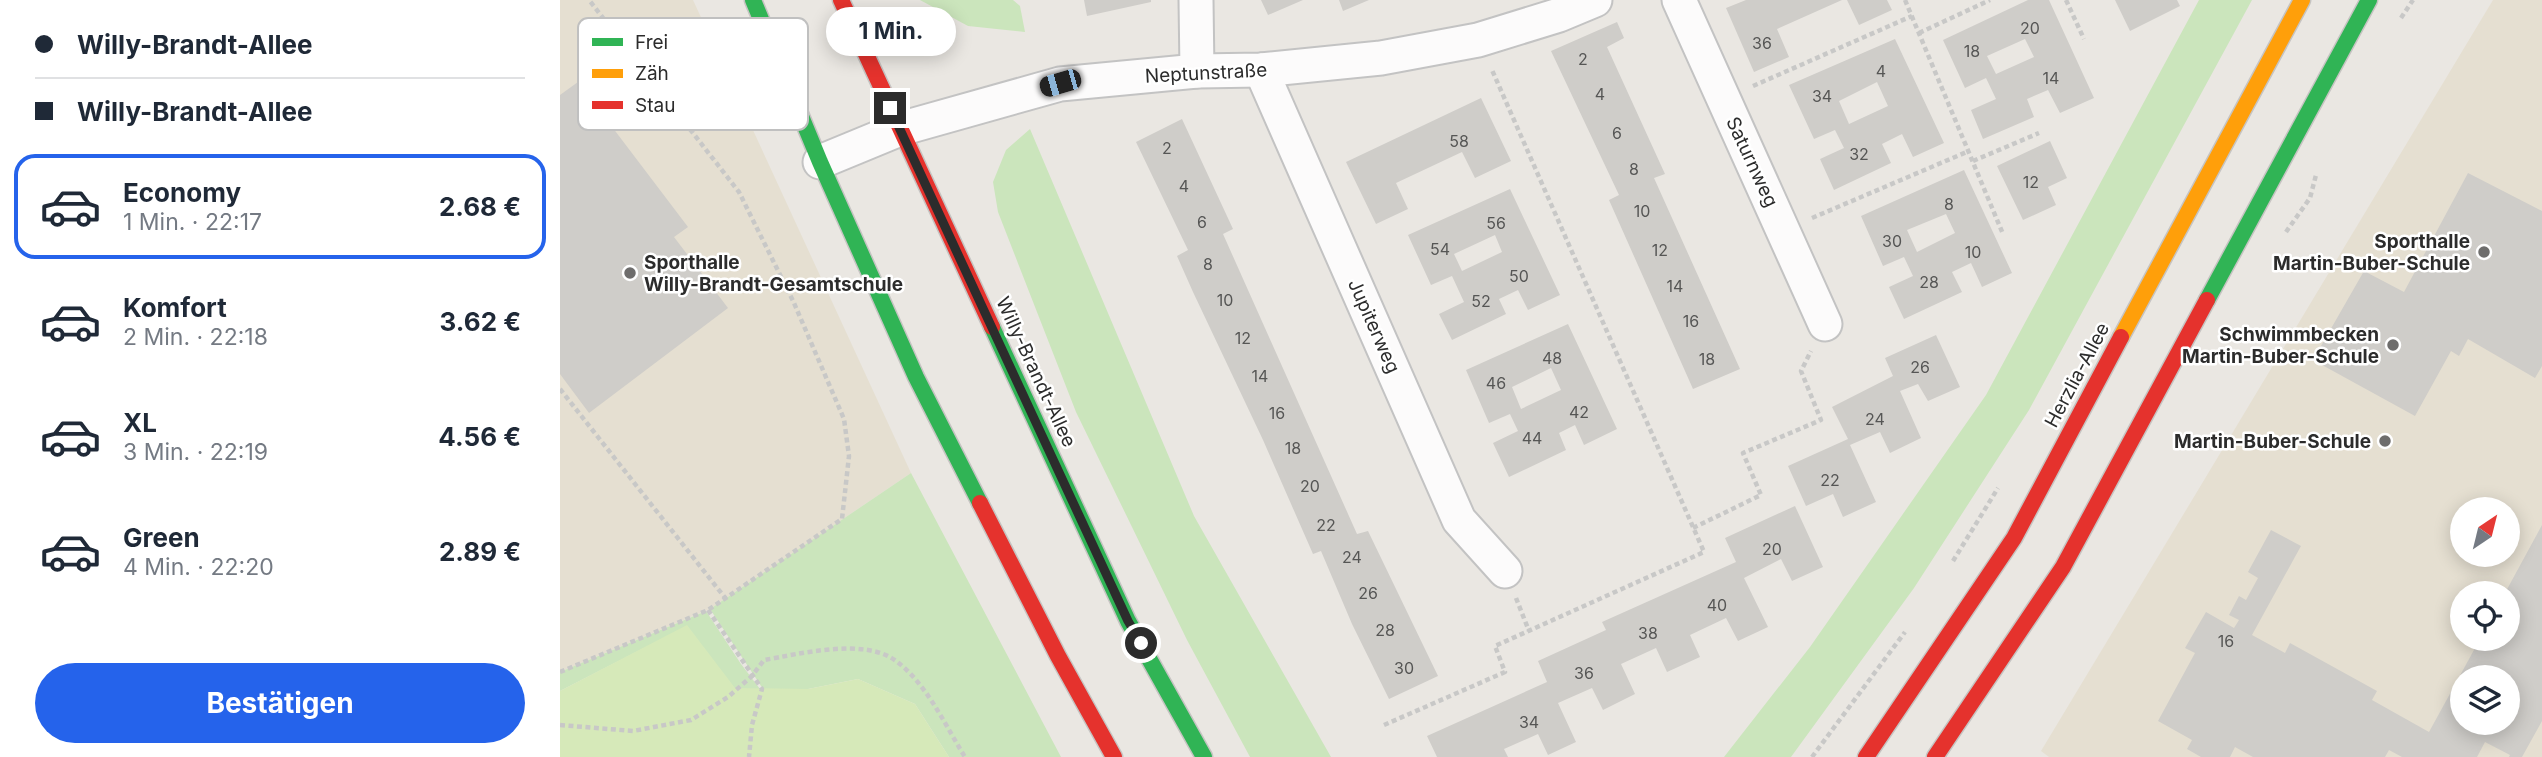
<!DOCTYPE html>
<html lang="de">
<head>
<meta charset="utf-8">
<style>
  :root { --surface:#fff; --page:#f6f6f7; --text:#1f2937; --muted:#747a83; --line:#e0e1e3; --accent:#2563eb }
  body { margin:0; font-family:Inter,sans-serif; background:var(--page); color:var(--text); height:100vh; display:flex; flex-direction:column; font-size:26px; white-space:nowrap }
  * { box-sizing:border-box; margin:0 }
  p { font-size:23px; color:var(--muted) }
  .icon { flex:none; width:38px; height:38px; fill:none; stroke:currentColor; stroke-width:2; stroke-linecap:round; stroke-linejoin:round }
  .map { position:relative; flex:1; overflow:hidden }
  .details { display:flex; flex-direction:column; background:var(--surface); width:560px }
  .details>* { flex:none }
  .top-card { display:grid; align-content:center; height:154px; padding:0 35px; background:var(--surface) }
  .needle { width:46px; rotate:35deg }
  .tools { position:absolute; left:1890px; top:497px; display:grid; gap:14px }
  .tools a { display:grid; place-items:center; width:70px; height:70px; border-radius:50%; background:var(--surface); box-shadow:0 4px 18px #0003; font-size:35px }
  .end { position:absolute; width:32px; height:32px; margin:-16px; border:9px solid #2c2c2c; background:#fff; box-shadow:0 0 0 4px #fff }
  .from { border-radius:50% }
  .bubble { position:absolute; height:49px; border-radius:24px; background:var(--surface); box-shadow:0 4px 18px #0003; font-size:23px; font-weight:700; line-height:49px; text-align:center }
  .car { position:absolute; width:21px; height:42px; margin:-21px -10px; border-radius:9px; box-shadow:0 0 5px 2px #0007; background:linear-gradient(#222 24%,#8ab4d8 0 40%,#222 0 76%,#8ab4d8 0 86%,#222 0) }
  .top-card b { display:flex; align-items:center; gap:24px; height:66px; font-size:26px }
  .top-card b+b { border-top:2px solid var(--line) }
  .top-card i { width:18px; height:18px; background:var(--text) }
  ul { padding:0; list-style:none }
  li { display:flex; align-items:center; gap:21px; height:105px; margin:0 14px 10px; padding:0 21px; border:4px solid transparent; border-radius:21px }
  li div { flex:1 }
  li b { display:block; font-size:26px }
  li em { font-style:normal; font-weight:700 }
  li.selected { border-color:var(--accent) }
  li>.icon { width:63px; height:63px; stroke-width:1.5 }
  .button { display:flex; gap:14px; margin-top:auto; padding:14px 35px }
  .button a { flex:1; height:80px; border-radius:42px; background:var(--accent); color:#fff; font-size:28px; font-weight:700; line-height:80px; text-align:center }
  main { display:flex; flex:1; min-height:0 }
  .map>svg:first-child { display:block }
</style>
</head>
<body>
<main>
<section class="details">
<div class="top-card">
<b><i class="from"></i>Willy-Brandt-Allee</b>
<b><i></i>Willy-Brandt-Allee</b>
</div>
<ul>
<li class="selected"><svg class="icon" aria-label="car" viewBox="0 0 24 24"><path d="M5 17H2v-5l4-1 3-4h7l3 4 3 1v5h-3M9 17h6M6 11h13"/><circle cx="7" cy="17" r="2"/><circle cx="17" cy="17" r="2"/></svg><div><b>Economy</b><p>1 Min. · 22:17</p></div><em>2.68 €</em></li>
<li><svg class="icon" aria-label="car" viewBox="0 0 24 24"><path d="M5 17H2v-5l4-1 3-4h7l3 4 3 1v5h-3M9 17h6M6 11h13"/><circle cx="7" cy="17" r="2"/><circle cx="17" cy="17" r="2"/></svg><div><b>Komfort</b><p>2 Min. · 22:18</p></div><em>3.62 €</em></li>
<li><svg class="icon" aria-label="car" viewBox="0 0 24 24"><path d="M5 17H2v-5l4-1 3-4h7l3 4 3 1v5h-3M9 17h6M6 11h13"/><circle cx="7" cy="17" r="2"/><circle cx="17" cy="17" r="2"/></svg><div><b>XL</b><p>3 Min. · 22:19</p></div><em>4.56 €</em></li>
<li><svg class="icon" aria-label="car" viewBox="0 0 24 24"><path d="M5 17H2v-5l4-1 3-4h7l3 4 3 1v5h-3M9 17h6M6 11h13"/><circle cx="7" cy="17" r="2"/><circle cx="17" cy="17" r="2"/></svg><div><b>Green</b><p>4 Min. · 22:20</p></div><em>2.89 €</em></li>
</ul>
<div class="button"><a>Bestätigen</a></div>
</section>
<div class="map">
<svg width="1982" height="757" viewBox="0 0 1982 757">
  <rect width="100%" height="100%" fill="#eae7e2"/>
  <g fill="#e5dfd1" fill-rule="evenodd">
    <path d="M0 0H133L351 473 150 609 0 672Z"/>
    <path d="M1933 0H1982V757H1489L1481 751ZM1902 509H1948V555H1902ZM1902 593H1948V639H1902ZM1902 677H1948V723H1902Z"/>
  </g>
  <g fill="#cbe5bc">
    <path d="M360 0H453L460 6 465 32 408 26Z"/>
    <path d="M1639 0H1692L1469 410 1354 588 1231 757H1164L1250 647 1426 395Z"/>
    <path d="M470 129 634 516 771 757H690L627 640 516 412 438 212 433 182 446 150Z"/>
    <path d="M351 473 501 757H389L355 704 298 679 248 689H203L150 609Z"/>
    <path d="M146 611 181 664 200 689H175L127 626 0 691V672Z"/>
  </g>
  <path fill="#d6e9b9" d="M127 625 175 688 248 689 298 679 355 704 389 757H0V691Z"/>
  <g fill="#cfcdc9" fill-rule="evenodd">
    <path d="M524 0H591V2L527 16Z"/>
    <path d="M701 0H743L708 15Z"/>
    <path d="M779 0H809L783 11Z"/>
    <path d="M1186 0H1282L1217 29 1229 57 1194 72 1166 8Z"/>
    <path d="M1287 0H1327L1332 10 1299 25Z"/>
    <path d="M1468 0H1489L1534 98 1500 113 1488 90 1467 99 1474 117 1423 139 1411 110 1436 99 1426 78 1405 88 1383 40ZM1465 39 1474 57 1436 74 1427 56Z"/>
    <path d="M1555 0H1617L1620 6 1570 31Z"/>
    <path d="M1057 22 1064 38 1047 47 1105 174 1094 178 1180 369 1133 389 1049 200 1059 195 991 51Z"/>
    <path d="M1335 39 1384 143 1353 157 1342 134 1322 144 1331 163 1274 190 1260 159 1284 148 1275 130 1254 139 1229 85ZM1317 82 1328 106 1289 124 1279 101Z"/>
    <path d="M18 82 128 227 114 237 168 308 29 413 0 374V95Z"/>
    <path d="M921 98 951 161 915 178 902 152 836 183 848 209 816 224 786 162Z"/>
    <path d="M622 119 673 229 663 234 797 534 808 531 878 676 829 699 792 624 761 551 753 554 703 440 633 292 617 256 628 250 576 142Z"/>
    <path d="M1490 141 1507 178 1488 187 1496 205 1463 220 1437 166Z"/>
    <path d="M1404 170 1452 273 1422 287 1411 263 1392 272 1402 292 1344 319 1329 287 1353 276 1344 257 1323 266 1301 216ZM1386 214 1395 233 1357 252 1347 230Z"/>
    <path d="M1908 173 1982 211V366L1975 378 1908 339 1899 356 1891 351 1855 416 1753 360 1804 271 1844 292Z"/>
    <path d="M950 189 1000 295 968 310 958 290 939 299 946 314 892 340 879 314 904 302 892 276 871 285 848 235ZM935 235 942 252 902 271 894 254Z"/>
    <path d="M1008 324 1057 429 1024 445 1015 425 999 433 1006 450 949 477 933 443 958 431 950 414 929 423 906 370ZM991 368 1001 390 961 409 952 387Z"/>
    <path d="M1376 335 1400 387 1368 401 1358 384 1340 391 1361 438 1330 453 1320 432 1290 445 1316 502 1283 517 1273 494 1246 506 1228 466 1288 439 1272 407 1333 376 1325 358Z"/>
    <path d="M1235 506 1263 567 1232 581 1221 559 1184 578 1208 627 1178 641 1166 618 1130 635 1140 657 1107 672 1096 648 1061 664 1075 694 1043 710 1032 688 998 703 1016 742 988 755 978 734 944 749 948 757H877L867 736 987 682 978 661 1046 630 1042 622 1176 562 1165 538Z"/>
    <path d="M1982 525V721L1962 757H1949L1950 755 1925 742 1917 757H1842L1829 750 1825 757H1693L1675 747 1670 757H1641L1627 749 1632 740 1598 721 1635 653 1625 648 1646 612 1674 628 1679 620 1669 615 1679 596 1686 600 1698 578 1688 572 1711 530 1741 546 1692 635 1725 653 1730 643 1817 691 1812 700 1869 732 1920 639H1948V593H1945ZM1902 677H1948V723H1902Z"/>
  </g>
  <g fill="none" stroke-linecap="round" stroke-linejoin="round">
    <defs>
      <g id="street">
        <path d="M636 0 637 71"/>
        <path d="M1119 0 1265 324"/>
        <path d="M701 70 899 520 945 571"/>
        <path d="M260 162 340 129 500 84 637 71 701 70 821 58 918 40 999 15 1035 0"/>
      </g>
      <g id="fast">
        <path d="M193 0 260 162 356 377 420 503"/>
        <path d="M1647 300 1809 0"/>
        <path d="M432 327 568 621 644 757"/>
      </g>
      <path id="slow" d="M1561 337 1742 0"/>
      <g id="jam">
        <path d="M281 0 432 327"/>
        <path d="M420 503 498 656 554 757"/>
        <path d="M1306 757 1454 538 1561 337"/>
        <path d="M1375 757 1503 567 1647 300"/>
      </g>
    </defs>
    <use href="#street" stroke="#c3c3c3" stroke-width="37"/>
    <use href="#fast" stroke="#c6c4c2" stroke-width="19"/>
    <use href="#slow" stroke="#c6c4c2" stroke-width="19"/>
    <use href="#jam" stroke="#c6c4c2" stroke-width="19"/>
    <g stroke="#c8c8c7" stroke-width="4.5" stroke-dasharray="5 3.5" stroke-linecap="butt">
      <path d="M1345 0 1443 234"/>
      <path d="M1506 0 1524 39"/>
      <path d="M1841 18 1853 0"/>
      <path d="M1359 33 1430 0"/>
      <path d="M1193 86 1352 16"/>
      <path d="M1413 161 1479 133"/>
      <path d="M1252 218 1409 151"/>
      <path d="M1726 232 1750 198 1756 175"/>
      <path d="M0 389 166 599"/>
      <path d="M1133 528 1201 495 1183 453 1261 420 1241 371 1251 351"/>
      <path d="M1393 561 1438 488"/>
      <path d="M956 598 969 631"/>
      <path d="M148 610 202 689 192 725 189 757"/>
      <path d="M0 672 148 610 282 519 289 456 284 419 234 303 179 192 29 0"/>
      <path d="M0 725 73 731 131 720 168 697 192 676 204 660C239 654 305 637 336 661 367 684 385 725 405 757"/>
      <path d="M824 725 945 672 935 646 1144 552 932 70"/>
      <path d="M1252 757 1345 632"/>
    </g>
    <use href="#street" stroke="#fcfbfb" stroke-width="33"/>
    <use href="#fast" stroke="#30b455" stroke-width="16"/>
    <use href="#slow" stroke="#ff9f0a" stroke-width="16"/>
    <use href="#jam" stroke="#e5322d" stroke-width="16"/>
  </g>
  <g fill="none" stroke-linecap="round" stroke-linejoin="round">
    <path stroke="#2c2c2c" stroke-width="9" d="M330 108 568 621 581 643"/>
  </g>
  <g fill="#6e6d6c" stroke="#fff" stroke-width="2.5">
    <circle cx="1924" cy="252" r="7"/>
    <circle cx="70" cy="273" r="7"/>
    <circle cx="1833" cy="345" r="7"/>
    <circle cx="1825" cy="441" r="7"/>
  </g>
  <g text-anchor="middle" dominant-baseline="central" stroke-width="5" stroke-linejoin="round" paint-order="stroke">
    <g font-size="16" fill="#565655">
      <text x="1470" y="28">20</text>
      <text x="1202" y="43">36</text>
      <text x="1412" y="51">18</text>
      <text x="1023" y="59">2</text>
      <text x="1321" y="71">4</text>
      <text x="1491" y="78">14</text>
      <text x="1040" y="94">4</text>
      <text x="1262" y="96">34</text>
      <text x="1057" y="133">6</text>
      <text x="899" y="141">58</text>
      <text x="607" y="148">2</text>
      <text x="1299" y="154">32</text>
      <text x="1074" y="169">8</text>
      <text x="1471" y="182">12</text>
      <text x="624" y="186">4</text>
      <text x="1389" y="204">8</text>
      <text x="1082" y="211">10</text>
      <text x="642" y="222">6</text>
      <text x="936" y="223">56</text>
      <text x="1332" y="241">30</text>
      <text x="880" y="249">54</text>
      <text x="1100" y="250">12</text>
      <text x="1413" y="252">10</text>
      <text x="648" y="264">8</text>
      <text x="959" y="276">50</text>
      <text x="1369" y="282">28</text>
      <text x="1115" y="286">14</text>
      <text x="665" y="300">10</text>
      <text x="921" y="301">52</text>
      <text x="1131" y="321">16</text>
      <text x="683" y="338">12</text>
      <text x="992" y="358">48</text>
      <text x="1147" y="359">18</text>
      <text x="1360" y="367">26</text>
      <text x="700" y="376">14</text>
      <text x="936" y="383">46</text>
      <text x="1019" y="412">42</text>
      <text x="717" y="413">16</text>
      <text x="1315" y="419">24</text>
      <text x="972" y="438">44</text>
      <text x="733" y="448">18</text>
      <text x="1270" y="480">22</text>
      <text x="750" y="486">20</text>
      <text x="766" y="525">22</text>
      <text x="1212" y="549">20</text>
      <text x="792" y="557">24</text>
      <text x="808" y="593">26</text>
      <text x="1157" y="605">40</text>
      <text x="825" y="630">28</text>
      <text x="1088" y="633">38</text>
      <text x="1666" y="641">16</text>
      <text x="844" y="668">30</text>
      <text x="1024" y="673">36</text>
      <text x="969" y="722">34</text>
    </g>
    <g font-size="19" fill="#2c2c2c" stroke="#fff">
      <text transform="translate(646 73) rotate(-3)">Neptunstraße</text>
      <text transform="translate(1192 162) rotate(65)">Saturnweg</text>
      <text transform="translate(814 326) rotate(66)">Jupiterweg</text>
      <text transform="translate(476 372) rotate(65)">Willy-Brandt-Allee</text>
      <text transform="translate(1517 375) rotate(-62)">Herzlia-Allee</text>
    </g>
    <g font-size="19" font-weight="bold" fill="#2c2c2c" stroke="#fff" text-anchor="end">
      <text x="1910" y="241">Sporthalle<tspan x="1910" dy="22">Martin-Buber-Schule</tspan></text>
      <text x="84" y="262" text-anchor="start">Sporthalle<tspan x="84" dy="22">Willy-Brandt-Gesamtschule</tspan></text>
      <text x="1819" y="334">Schwimmbecken<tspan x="1819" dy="22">Martin-Buber-Schule</tspan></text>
      <text x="1811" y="441">Martin-Buber-Schule</text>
    </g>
  </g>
  <rect x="18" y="18" width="230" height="112" rx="10" fill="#fff" stroke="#c0c0c0" stroke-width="2"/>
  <rect x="32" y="38" width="31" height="8" fill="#30b455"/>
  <rect x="32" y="69" width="31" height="9" fill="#ff9f0a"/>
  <rect x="32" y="101" width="31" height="8" fill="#e5322d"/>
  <g font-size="19" fill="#2c2c2c">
    <text x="75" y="49">Frei</text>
    <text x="75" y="80">Zäh</text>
    <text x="75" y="112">Stau</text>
  </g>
</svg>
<div class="tools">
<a><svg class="needle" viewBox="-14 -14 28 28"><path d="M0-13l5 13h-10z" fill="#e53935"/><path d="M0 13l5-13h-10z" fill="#747a83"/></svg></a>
<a><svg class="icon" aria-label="locate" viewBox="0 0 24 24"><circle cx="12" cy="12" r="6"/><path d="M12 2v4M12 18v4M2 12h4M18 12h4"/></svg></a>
<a><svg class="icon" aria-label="layers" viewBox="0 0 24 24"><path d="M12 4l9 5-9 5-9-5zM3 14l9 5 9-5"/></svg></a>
</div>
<i class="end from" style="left:581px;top:643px"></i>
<i class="end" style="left:330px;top:108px"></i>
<div class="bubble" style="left:266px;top:7px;width:130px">1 Min.</div>
<i class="car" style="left:500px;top:83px;rotate:254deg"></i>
</div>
</main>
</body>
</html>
